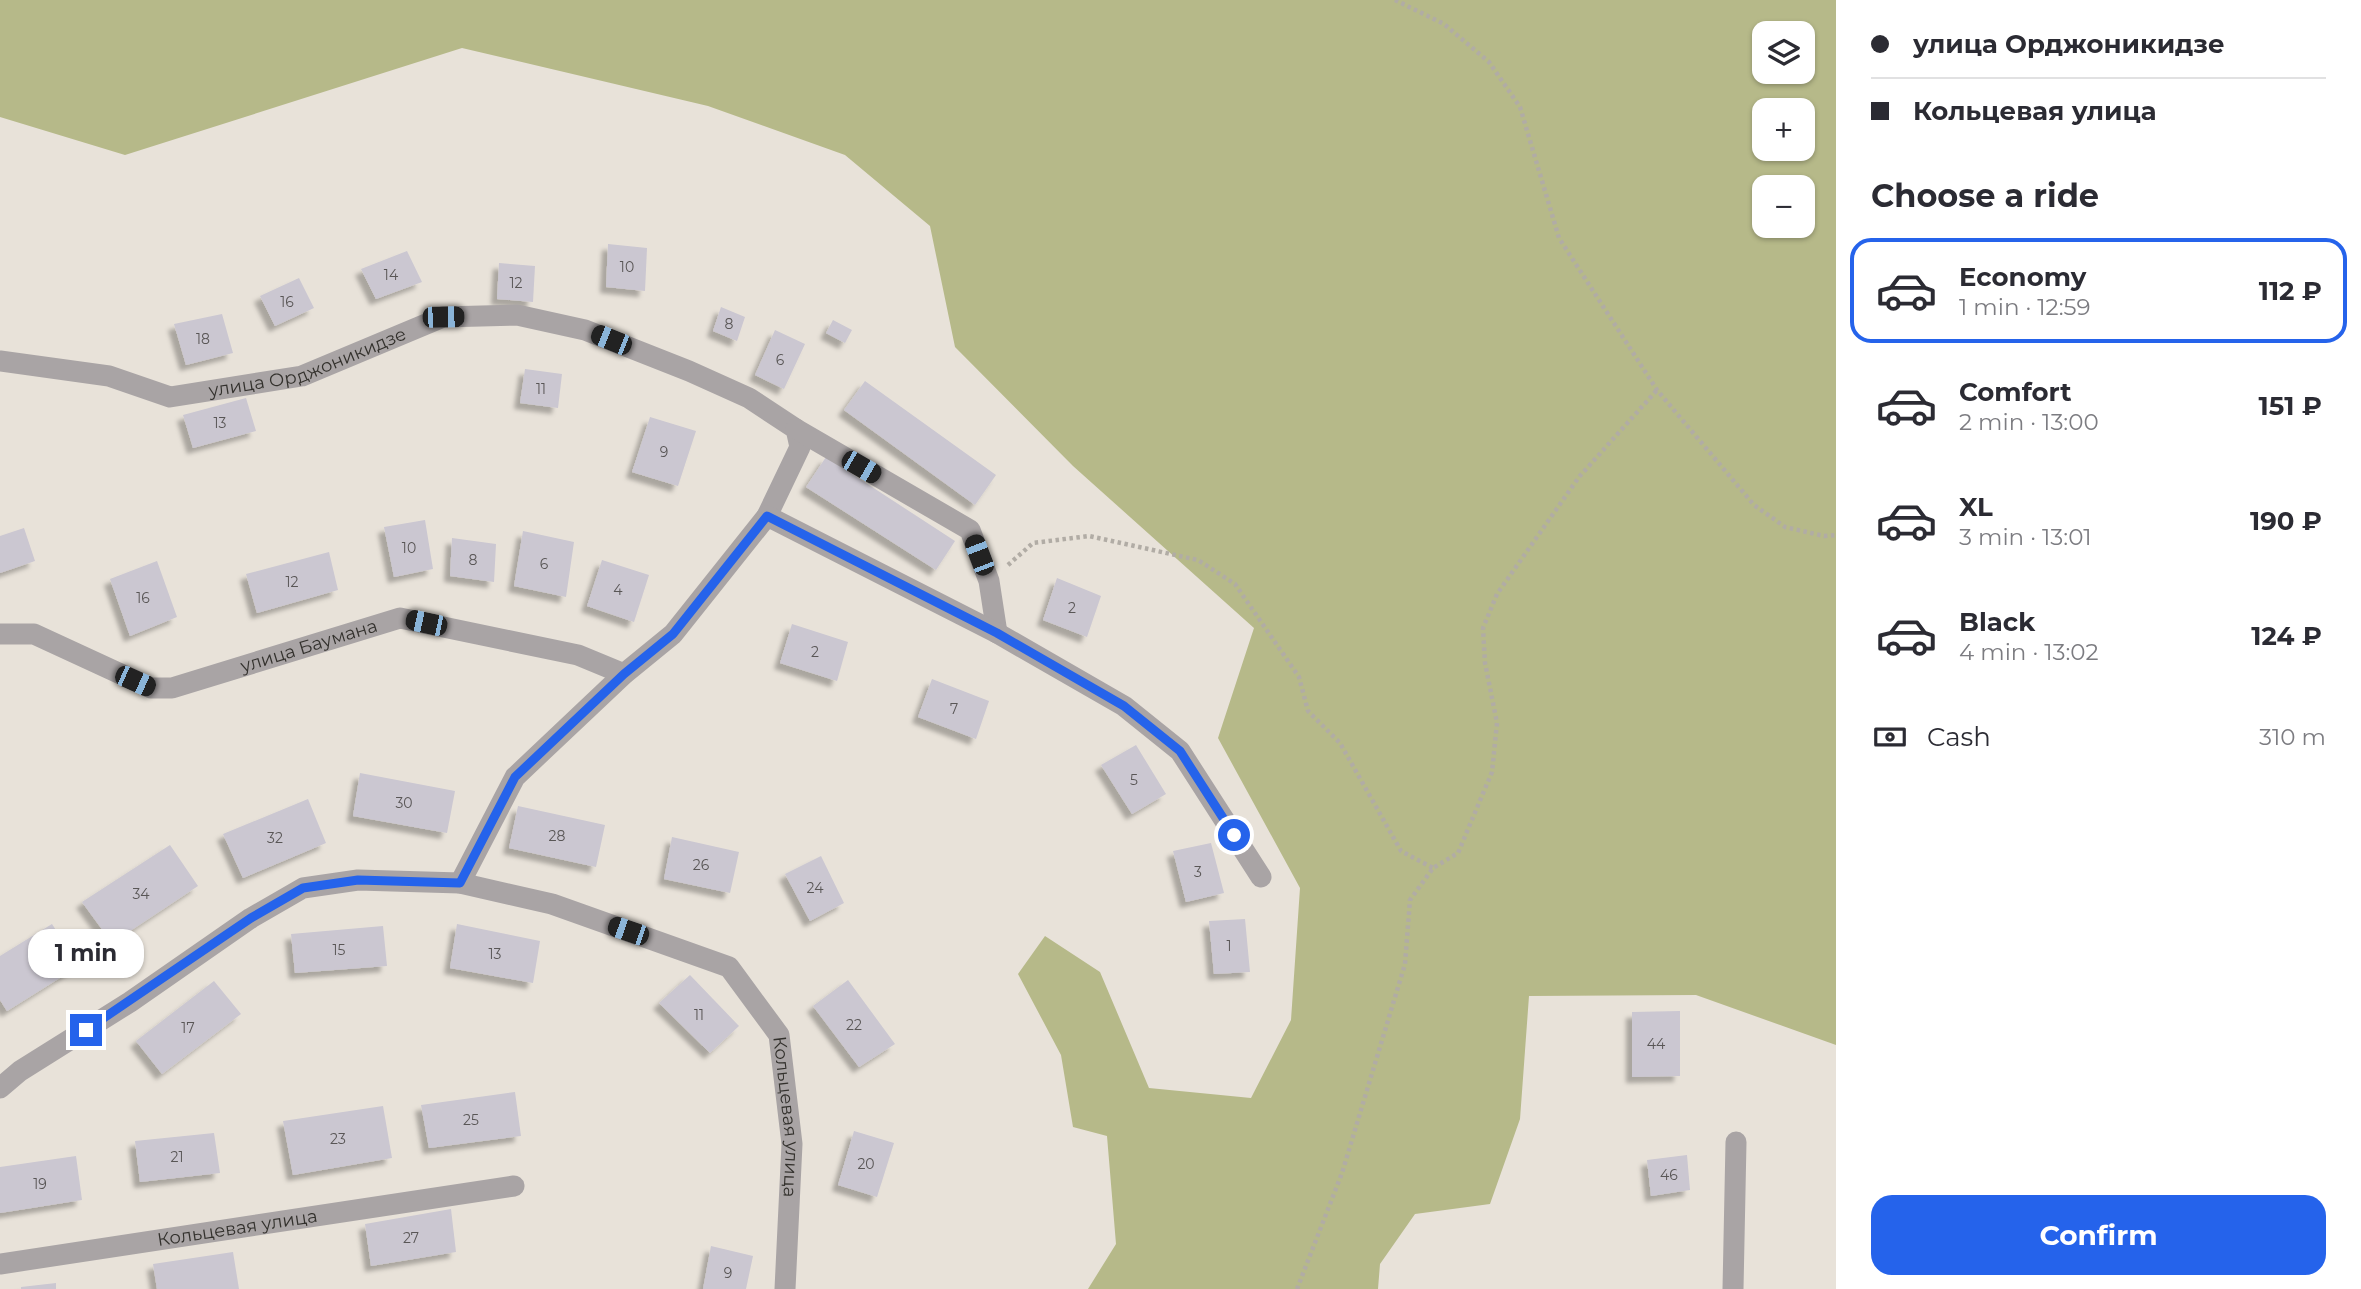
<!DOCTYPE html>
<html lang="en">
<head>
<meta charset="utf-8">
<style>
  :root { --surface:#fff; --page:#f2f2f3; --text:#2b2b33; --muted:#7c7c81; --line:#e1e1e2; --accent:#2563eb }
  body { margin:0; font-family:Montserrat,sans-serif; background:var(--page); color:var(--text); height:100vh; display:flex; flex-direction:column; font-size:26px; white-space:nowrap }
  * { box-sizing:border-box; margin:0 }
  p { font-size:23px; color:var(--muted) }
  .icon { flex:none; width:38px; height:38px; fill:none; stroke:currentColor; stroke-width:2; stroke-linecap:round; stroke-linejoin:round }
  .map { position:relative; flex:1; overflow:hidden }
  .panel { display:flex; flex-direction:column; background:var(--surface); width:525px }
  .panel>* { flex:none }
  .guide { display:grid; align-content:center; height:154px; padding:0 35px; background:var(--surface) }
  .tools { position:absolute; left:1752px; top:21px; display:grid; gap:14px }
  .tools a { display:grid; place-items:center; width:63px; height:63px; border-radius:14px; background:var(--surface); box-shadow:0 2px 5px #0004; font-size:35px }
  .end { position:absolute; width:32px; height:32px; margin:-16px; border:9px solid #2563eb; background:#fff; box-shadow:0 0 0 4px #fff }
  .from { border-radius:50% }
  .bubble { position:absolute; height:49px; border-radius:21px; background:var(--surface); box-shadow:0 2px 5px #0004; font-size:23px; font-weight:700; line-height:49px; text-align:center }
  .car { position:absolute; width:21px; height:42px; margin:-21px -10px; border-radius:9px; box-shadow:0 0 5px 2px #0007; background:linear-gradient(#222 24%,#8ab4d8 0 40%,#222 0 76%,#8ab4d8 0 86%,#222 0) }
  .guide b { display:flex; align-items:center; gap:24px; height:66px; font-size:26px }
  .guide b+b { border-top:2px solid var(--line) }
  .guide i { width:18px; height:18px; background:var(--text) }
  ul { padding:0; list-style:none }
  li { display:flex; align-items:center; gap:21px; height:105px; margin:0 14px 10px; padding:0 21px; border:4px solid transparent; border-radius:21px }
  li div { flex:1 }
  li b { display:block; font-size:26px }
  li em { font-style:normal; font-weight:700 }
  li.on { border-color:var(--accent) }
  li>.icon { width:63px; height:63px; stroke-width:1.5 }
  h2 { padding:0 35px; font-size:32px; line-height:84px }
  .pay { display:flex; align-items:center; gap:18px; height:77px; padding:0 35px; font-size:26px }
  .pay p { margin-inline-start:auto }
  .primary-button { display:flex; gap:14px; margin-top:auto; padding:14px 35px }
  .primary-button a { flex:1; height:80px; border-radius:21px; background:var(--accent); color:#fff; font-size:28px; font-weight:700; line-height:80px; text-align:center }
  main { display:flex; flex:1; min-height:0 }
  .map>svg:first-child { display:block }
</style>
</head>
<body>
<main>
<div class="map">
<svg width="1836" height="1289" viewBox="0 0 1836 1289">
  <defs>
    <filter id="shadow"><feDropShadow dx="-6" dy="6" stdDeviation="2" flood-color="#0004"/></filter>
  </defs>
  <rect width="100%" height="100%" fill="#e8e2d9"/>
  <path fill="#b6b989" fill-rule="evenodd" d="M0 0H1836V1045L1696 995 1529 996 1520 1119 1490 1204 1415 1214 1380 1264 1378 1289H1088L1116 1244 1107 1136 1073 1127 1061 1055 1018 974 1045 936 1100 972 1149 1088 1251 1098 1291 1020 1300 888 1218 738 1254 628 1073 466 955 347 930 226 845 155 708 106 462 48 125 155 0 117ZM1764 33H1802V72H1764ZM1764 110H1802V149H1764ZM1764 187H1802V226H1764Z"/>
  <g fill="#cbc7d1" filter="url(#shadow)">
    <path d="M608 244 647 248 645 291 606 287Z"/>
    <path d="M407 251 422 282 376 299 361 269Z"/>
    <path d="M499 263 535 266 533 302 497 299Z"/>
    <path d="M299 278 314 308 275 326 260 296Z"/>
    <path d="M721 307 745 317 737 341 713 331Z"/>
    <path d="M222 314 233 353 186 365 174 324Z"/>
    <path d="M833 320 852 330 845 343 826 333Z"/>
    <path d="M775 330 805 344 784 389 755 375Z"/>
    <path d="M525 369 562 374 558 408 520 403Z"/>
    <path d="M865 381 996 475 975 505 844 410Z"/>
    <path d="M246 398 256 431 193 448 183 415Z"/>
    <path d="M650 417 696 431 678 486 632 472Z"/>
    <path d="M826 457 955 541 936 570 806 487Z"/>
    <path d="M425 520 433 569 394 577 384 527Z"/>
    <path d="M24 528 35 561 0 573V536Z"/>
    <path d="M523 531 574 542 566 597 514 586Z"/>
    <path d="M452 538 496 544 494 582 450 576Z"/>
    <path d="M329 552 338 590 257 613 246 574Z"/>
    <path d="M602 560 649 575 634 622 587 606Z"/>
    <path d="M157 561 177 617 130 636 110 579Z"/>
    <path d="M1057 578 1101 596 1087 637 1043 620Z"/>
    <path d="M792 624 848 642 837 681 780 663Z"/>
    <path d="M932 679 989 701 976 739 918 717Z"/>
    <path d="M1136 745 1166 794 1132 814 1101 765Z"/>
    <path d="M360 773 455 791 447 833 353 816Z"/>
    <path d="M308 799 326 843 243 878 223 834Z"/>
    <path d="M518 806 605 825 596 867 509 848Z"/>
    <path d="M672 837 739 852 730 893 664 879Z"/>
    <path d="M1211 843 1224 893 1186 902 1173 851Z"/>
    <path d="M170 845 198 886 112 943 82 902Z"/>
    <path d="M821 856 844 903 810 921 785 874Z"/>
    <path d="M1245 919 1250 972 1214 974 1209 921Z"/>
    <path d="M52 924 79 966 7 1011 0 1000V956Z"/>
    <path d="M457 924 540 941 533 983 450 968Z"/>
    <path d="M383 926 387 966 295 973 291 934Z"/>
    <path d="M690 975 739 1026 710 1053 659 1003Z"/>
    <path d="M848 980 895 1044 859 1067 813 1006Z"/>
    <path d="M214 981 241 1014 162 1074 136 1041Z"/>
    <path d="M1680 1011V1076L1632 1077V1012Z"/>
    <path d="M515 1092 521 1136 429 1148 421 1105Z"/>
    <path d="M383 1106 392 1158 293 1175 283 1121Z"/>
    <path d="M854 1131 894 1143 877 1197 838 1185Z"/>
    <path d="M214 1133 220 1173 140 1182 135 1141Z"/>
    <path d="M1687 1155 1690 1190 1651 1196 1647 1160Z"/>
    <path d="M76 1156 82 1200 0 1213V1167Z"/>
    <path d="M451 1209 456 1252 371 1266 365 1224Z"/>
    <path d="M711 1246 753 1256 746 1289H703Z"/>
    <path d="M233 1252 239 1289H157L153 1264Z"/>
    <path d="M56 1283V1289H21V1287Z"/>
  </g>
  <g fill="none" stroke-linecap="round" stroke-linejoin="round">
    <g stroke="#b1aca5" stroke-width="4.5" stroke-dasharray="3.5 3.5" stroke-linecap="butt">
      <path d="M1395 0 1444 24 1489 62 1520 107 1559 238 1657 390 1754 505 1785 527 1824 536 1836 535"/>
      <path d="M1008 565 1033 543 1089 536 1198 560 1235 584 1299 677 1308 711 1340 743 1401 851 1433 868"/>
      <path d="M1297 1289 1342 1173 1405 964 1410 900 1433 868 1458 853 1492 772 1497 723 1485 663 1483 628 1497 594 1579 477 1657 390"/>
    </g>
    <g stroke="#a9a4a5" stroke-width="21">
      <path id="s1" d="M0 361 109 376 170 397 302 376 443 317 517 315 585 330 689 371 749 398 796 429 800 447 767 516 673 634 624 674 515 777 460 883"/>
      <path d="M796 429 970 530 989 581 997 633"/>
      <path d="M767 516 997 633 1124 706 1180 751 1261 877"/>
      <path id="s2" d="M0 634H34L151 688H172L400 618 578 655 624 674"/>
      <path id="s3" d="M0 1088 20 1071 130 1002 251 918 303 888 358 880 460 883 552 904 729 967 779 1035 792 1144 785 1289"/>
      <path id="s4" d="M0 1264 514 1186"/>
      <path d="M1733 1289 1736 1142"/>
    </g>
  </g>
  <g fill="none" stroke-linecap="round" stroke-linejoin="round">
    <path stroke="#2563eb" stroke-width="9" d="M86 1030 251 918 303 888 358 880 460 883 515 777 624 674 673 634 767 516 997 633 1124 706 1180 751 1234 835"/>
  </g>
  <g text-anchor="middle" dominant-baseline="central" stroke-width="5" stroke-linejoin="round" paint-order="stroke">
    <g font-size="14" fill="#595656">
      <text x="627" y="267">10</text>
      <text x="391" y="275">14</text>
      <text x="516" y="283">12</text>
      <text x="287" y="302">16</text>
      <text x="729" y="324">8</text>
      <text x="203" y="339">18</text>
      <text x="780" y="360">6</text>
      <text x="541" y="389">11</text>
      <text x="220" y="423">13</text>
      <text x="664" y="452">9</text>
      <text x="409" y="548">10</text>
      <text x="473" y="560">8</text>
      <text x="544" y="564">6</text>
      <text x="292" y="582">12</text>
      <text x="618" y="590">4</text>
      <text x="143" y="598">16</text>
      <text x="1072" y="608">2</text>
      <text x="815" y="652">2</text>
      <text x="954" y="709">7</text>
      <text x="1134" y="780">5</text>
      <text x="404" y="803">30</text>
      <text x="557" y="836">28</text>
      <text x="275" y="838">32</text>
      <text x="701" y="865">26</text>
      <text x="1198" y="872">3</text>
      <text x="815" y="888">24</text>
      <text x="141" y="894">34</text>
      <text x="1229" y="946">1</text>
      <text x="339" y="950">15</text>
      <text x="495" y="954">13</text>
      <text x="699" y="1015">11</text>
      <text x="854" y="1025">22</text>
      <text x="188" y="1028">17</text>
      <text x="1656" y="1044">44</text>
      <text x="471" y="1120">25</text>
      <text x="338" y="1139">23</text>
      <text x="177" y="1157">21</text>
      <text x="866" y="1164">20</text>
      <text x="1669" y="1175">46</text>
      <text x="40" y="1184">19</text>
      <text x="411" y="1238">27</text>
      <text x="728" y="1273">9</text>
    </g>
    <g font-size="18" fill="#33312d" stroke="#fff">
      <text stroke="none"><textPath href="#s1" startOffset="317">улица Орджоникидзе</textPath></text>
      <text stroke="none"><textPath href="#s2" startOffset="327">улица Баумана</textPath></text>
      <text stroke="none"><textPath href="#s3" startOffset="970">Кольцевая улица</textPath></text>
      <text stroke="none"><textPath href="#s4" startOffset="240">Кольцевая улица</textPath></text>
    </g>
  </g>
</svg>
<div class="tools">
<a><svg class="icon" aria-label="layers" viewBox="0 0 24 24"><path d="M12 4l9 5-9 5-9-5zM3 14l9 5 9-5"/></svg></a>
<a>+</a>
<a>−</a>
</div>
<i class="end from" style="left:1234px;top:835px"></i>
<i class="end" style="left:86px;top:1030px"></i>
<div class="bubble" style="left:28px;top:929px;width:116px">1 min</div>
<i class="car" style="left:443px;top:317px;rotate:89deg"></i>
<i class="car" style="left:611px;top:340px;rotate:292deg"></i>
<i class="car" style="left:861px;top:467px;rotate:120deg"></i>
<i class="car" style="left:979px;top:555px;rotate:339deg"></i>
<i class="car" style="left:426px;top:623px;rotate:282deg"></i>
<i class="car" style="left:135px;top:681px;rotate:114deg"></i>
<i class="car" style="left:628px;top:931px;rotate:289deg"></i>
</div>
<section class="panel">
<div class="guide">
<b><i class="from"></i>улица Орджоникидзе</b>
<b><i></i>Кольцевая улица</b>
</div>
<h2>Choose a ride</h2>
<ul>
<li class="on"><svg class="icon" aria-label="car" viewBox="0 0 24 24"><path d="M5 17H2v-5l4-1 3-4h7l3 4 3 1v5h-3M9 17h6M6 11h13"/><circle cx="7" cy="17" r="2"/><circle cx="17" cy="17" r="2"/></svg><div><b>Economy</b><p>1 min · 12:59</p></div><em>112 ₽</em></li>
<li><svg class="icon" aria-label="car" viewBox="0 0 24 24"><path d="M5 17H2v-5l4-1 3-4h7l3 4 3 1v5h-3M9 17h6M6 11h13"/><circle cx="7" cy="17" r="2"/><circle cx="17" cy="17" r="2"/></svg><div><b>Comfort</b><p>2 min · 13:00</p></div><em>151 ₽</em></li>
<li><svg class="icon" aria-label="car" viewBox="0 0 24 24"><path d="M5 17H2v-5l4-1 3-4h7l3 4 3 1v5h-3M9 17h6M6 11h13"/><circle cx="7" cy="17" r="2"/><circle cx="17" cy="17" r="2"/></svg><div><b>XL</b><p>3 min · 13:01</p></div><em>190 ₽</em></li>
<li><svg class="icon" aria-label="car" viewBox="0 0 24 24"><path d="M5 17H2v-5l4-1 3-4h7l3 4 3 1v5h-3M9 17h6M6 11h13"/><circle cx="7" cy="17" r="2"/><circle cx="17" cy="17" r="2"/></svg><div><b>Black</b><p>4 min · 13:02</p></div><em>124 ₽</em></li>
</ul>
<div class="pay"><svg class="icon" aria-label="cash" viewBox="0 0 24 24"><path d="M3 7h18v10H3z"/><circle cx="12" cy="12" r="2"/></svg>Cash<p>310 m</p></div>
<div class="primary-button"><a>Confirm</a></div>
</section>
</main>
</body>
</html>
